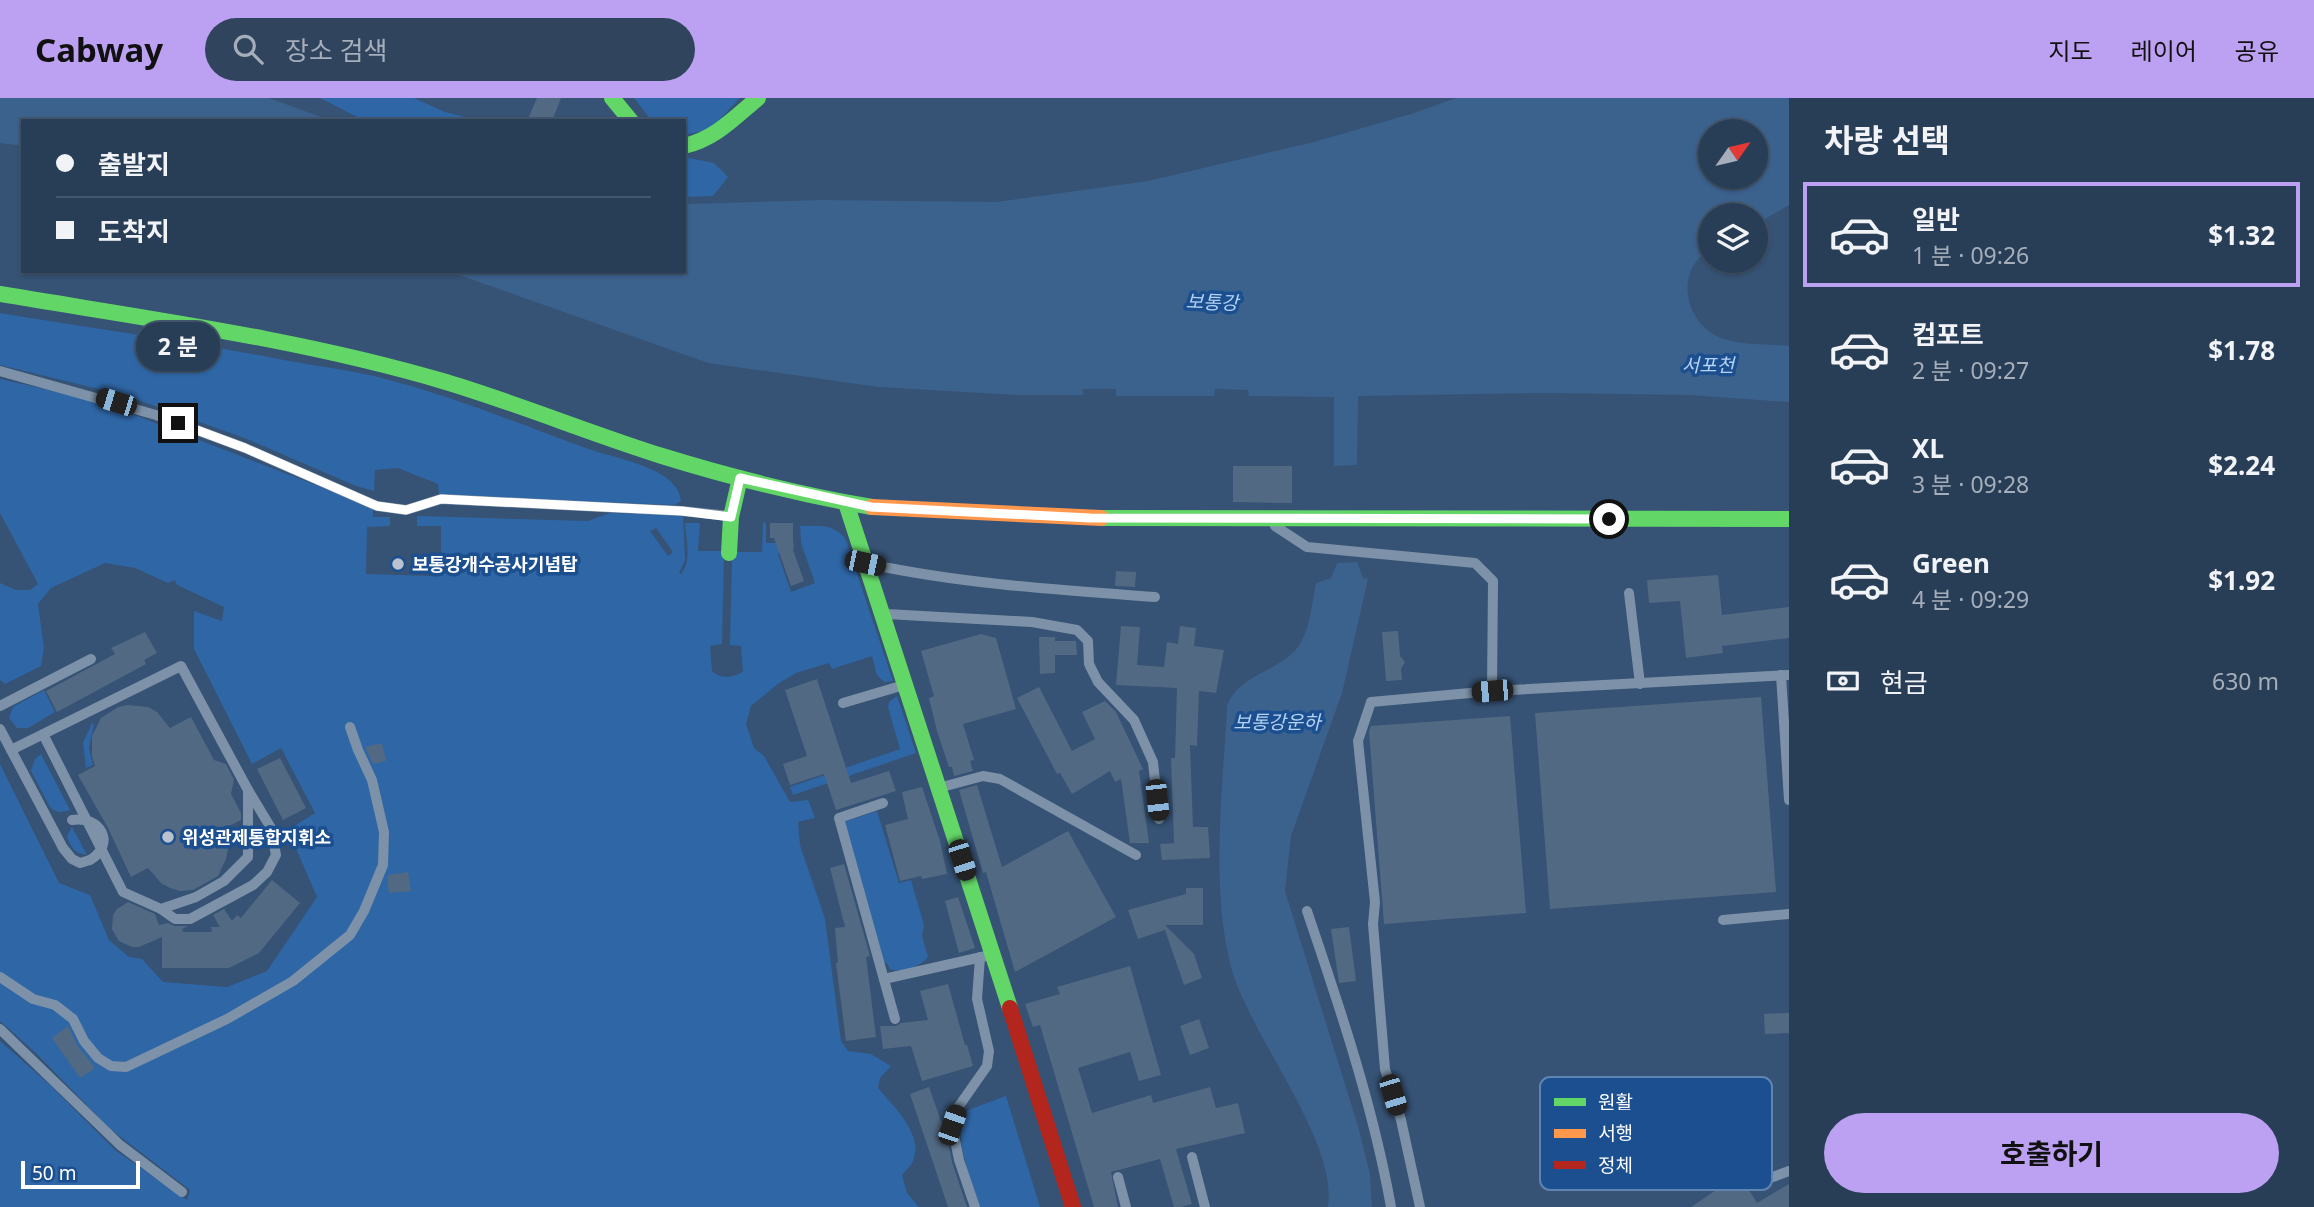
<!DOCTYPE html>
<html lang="ko">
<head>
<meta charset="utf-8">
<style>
  :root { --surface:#283e57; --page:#30455d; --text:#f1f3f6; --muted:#a5aeba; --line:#44576d; --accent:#bca0f2 }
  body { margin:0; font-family:"Noto Sans","Noto Sans KR",sans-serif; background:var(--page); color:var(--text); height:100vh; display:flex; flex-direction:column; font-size:26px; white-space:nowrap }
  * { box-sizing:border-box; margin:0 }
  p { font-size:23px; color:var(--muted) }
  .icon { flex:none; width:38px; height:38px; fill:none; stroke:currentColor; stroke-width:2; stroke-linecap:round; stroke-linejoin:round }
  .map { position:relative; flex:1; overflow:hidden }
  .side { display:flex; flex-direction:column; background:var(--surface); width:525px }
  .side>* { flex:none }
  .top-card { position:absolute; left:21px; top:21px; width:665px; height:154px; border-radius:0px; box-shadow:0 2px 5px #0004,0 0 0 2px var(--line); display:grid; align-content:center; height:154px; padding:0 35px; background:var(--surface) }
  .needle { width:46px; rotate:56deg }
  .buttons { position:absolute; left:1698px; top:21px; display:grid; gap:14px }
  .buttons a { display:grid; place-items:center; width:70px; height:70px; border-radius:50%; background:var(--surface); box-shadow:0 2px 5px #0004,0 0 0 2px var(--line); font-size:35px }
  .scale { position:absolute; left:21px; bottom:18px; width:119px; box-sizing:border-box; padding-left:7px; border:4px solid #fff; border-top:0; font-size:19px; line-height:24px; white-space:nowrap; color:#fff; -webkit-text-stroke:5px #1b4f8f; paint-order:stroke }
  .end { position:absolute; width:32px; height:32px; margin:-16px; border:9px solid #fff; background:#111; box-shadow:0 0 0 4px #111 }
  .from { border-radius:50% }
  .bubble { position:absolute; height:49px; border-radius:24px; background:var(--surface); box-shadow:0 2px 5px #0004,0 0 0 2px var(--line); font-size:23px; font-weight:700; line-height:49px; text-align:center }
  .car { position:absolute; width:21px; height:42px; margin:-21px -10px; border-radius:9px; box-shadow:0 0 5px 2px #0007; background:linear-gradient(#222 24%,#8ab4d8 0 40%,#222 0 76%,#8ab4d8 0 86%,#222 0) }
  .top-card b { display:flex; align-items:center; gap:24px; height:66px; font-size:26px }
  .top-card b+b { border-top:2px solid var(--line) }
  .top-card i { width:18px; height:18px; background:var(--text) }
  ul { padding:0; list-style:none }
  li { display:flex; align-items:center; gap:21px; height:105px; margin:0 14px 10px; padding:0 21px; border:4px solid transparent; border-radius:0px }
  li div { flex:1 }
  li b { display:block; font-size:26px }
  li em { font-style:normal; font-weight:700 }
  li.current { border-color:var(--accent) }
  li>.icon { width:63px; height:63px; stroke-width:1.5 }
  h2 { padding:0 35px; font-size:32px; line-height:84px }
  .pay { display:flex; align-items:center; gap:18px; height:77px; padding:0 35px; font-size:26px }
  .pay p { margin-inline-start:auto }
  .cta { display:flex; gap:14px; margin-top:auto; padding:14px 35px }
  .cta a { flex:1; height:80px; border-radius:42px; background:var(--accent); color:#111; font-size:28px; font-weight:700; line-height:80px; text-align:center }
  header { display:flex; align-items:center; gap:42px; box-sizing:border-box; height:98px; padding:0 35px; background:var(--accent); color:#111 }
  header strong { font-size:33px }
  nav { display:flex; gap:38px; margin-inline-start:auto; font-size:24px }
  .search { width:490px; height:63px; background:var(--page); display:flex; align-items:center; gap:18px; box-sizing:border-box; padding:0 24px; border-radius:38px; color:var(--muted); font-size:26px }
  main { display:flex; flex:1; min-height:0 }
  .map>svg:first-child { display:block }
</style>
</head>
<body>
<header>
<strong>Cabway</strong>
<div class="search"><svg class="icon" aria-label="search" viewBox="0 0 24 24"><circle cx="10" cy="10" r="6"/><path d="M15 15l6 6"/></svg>장소 검색</div>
<nav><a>지도</a><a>레이어</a><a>공유</a></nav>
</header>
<main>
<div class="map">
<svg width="1789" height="1109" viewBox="0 0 1789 1109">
  <rect width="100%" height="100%" fill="#365274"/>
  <g fill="#2f66a5" fill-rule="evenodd">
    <path d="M320 0H414L445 14 481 23H365Z"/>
    <path d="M634 0H740L711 31 684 37V23H652Z"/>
    <path d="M684 59 714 65 728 79 713 98 684 99Z"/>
    <path d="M0 215C96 231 193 244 289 263 318 268 348 272 378 279 450 297 520 326 589 351 615 361 678 369 681 403L674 407 439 397 438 386 398 370 375 372 374 393 356 388 247 341 127 298 0 267Z"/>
    <path d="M0 281 98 303 373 409V419H390V428L367 429 366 476 433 478 441 462V428H417V418L588 423 610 415 683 417 685 462 679 475 681 476C692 463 686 440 685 425H700L698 453H724L722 546 710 548 712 573C722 582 732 579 743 574L741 548 730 547 732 454H762L763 424 766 425V445H794V451L778 456 791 494 815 485 801 445 800 428C818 428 832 425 845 440L893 583 884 584 877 577 872 558 832 571 829 565 796 575 779 585 751 608 746 626 754 650 764 658 790 704 808 702 815 720 798 724 800 747 825 821 841 943 848 953 871 956 891 968 880 980 878 990C894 1009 924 1036 913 1063 911 1068 905 1073 902 1077L907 1095 919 1109H0V943L50 987 115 1052 187 1102 190 1092 109 1030 37 956 0 923V666L59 785 90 797 109 842 129 859 142 861 163 884 227 889 267 873 317 799 288 732 315 715 281 650 252 666 194 551V513L222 523 224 509 177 487 175 482 168 485 135 470 105 465 51 490 38 506 44 550 41 568 5 586 0 582V485L16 492H30L38 486 0 415ZM656 430 673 454 668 458 650 433Z"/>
    <path d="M44 592 55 614 28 630H17L9 620 13 609Z"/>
    <path d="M897 598 916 655 793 697 790 689 900 651 888 609 889 604Z"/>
    <path d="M92 625 94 627 89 650 93 667 86 670 83 645Z"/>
    <path d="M41 656 70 712C62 714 57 716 50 709L31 673 35 661Z"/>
    <path d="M877 713 899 785 911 782 924 827 922 838 928 859C920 869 902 875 890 871L887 865 880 863 844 724Z"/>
    <path d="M72 729 87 757C74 755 71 750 67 738Z"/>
    <path d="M1006 998 1040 1109H980C973 1085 949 1033 968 1012Z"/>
  </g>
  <g fill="#3b618d" fill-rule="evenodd">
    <path d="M0 0H269L332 23H23V48L0 45Z"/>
    <path d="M1456 0H1789V107L1755 127V117H1710V152C1672 173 1686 229 1724 241 1742 247 1770 246 1789 248V304L1688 297 1547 295 1358 298 1357 367 1334 368V299L1249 298 1248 292 1215 291 1214 298H1116V291H1083V297H1017L878 289 708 265 448 173H684V106L822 102 996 104 1148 83 1314 44 1414 15ZM1755 33V79H1710V33Z"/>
    <path d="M1357 464 1363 480 1368 481 1342 595 1291 738 1285 793 1358 1028 1370 1076 1372 1109H1328C1338 1042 1250 939 1231 869 1210 788 1223 691 1227 608 1239 574 1284 574 1301 544 1311 527 1312 503 1316 485L1331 480 1337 465Z"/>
  </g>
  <g fill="#526984">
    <path d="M537 0H561L552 23H527Z"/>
    <path d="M1233 368H1292V405L1233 404Z"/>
    <path d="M770 425H793V452L804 483 791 488 774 440H770Z"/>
    <path d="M1116 473 1136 474 1135 489 1115 488Z"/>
    <path d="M1718 477 1722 517 1789 509V540L1722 548 1723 555 1686 560 1680 503 1649 505 1647 482Z"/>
    <path d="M1121 528 1140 529 1137 567 1164 569 1167 544 1178 546 1180 528 1196 530 1194 548 1224 552 1216 595 1199 593 1197 648 1190 647 1193 729H1208L1210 760 1162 762 1160 746 1174 745 1171 660H1175L1177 590 1116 587Z"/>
    <path d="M1398 533 1400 558 1405 564 1401 571 1402 582 1386 583 1382 534Z"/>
    <path d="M145 534 157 555 144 562 146 566 57 614 46 593 115 556 111 550Z"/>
    <path d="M981 536 996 540 1016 611 963 626 974 662 970 663 973 673 954 678 952 669H949L937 633 929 600 934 598 921 553Z"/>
    <path d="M1039 539H1055V543H1076L1077 557H1055V575L1040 576Z"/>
    <path d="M817 581 851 685 889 673 896 693 836 712 824 676 790 687 783 666 807 658 785 592Z"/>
    <path d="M1039 589 1072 653 1095 641 1082 614 1105 603 1116 614 1143 671 1139 673 1149 745H1130L1121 681 1115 684 1110 673 1072 696 1060 675 1057 676 1017 600Z"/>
    <path d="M1761 599 1776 794 1550 811 1535 615Z"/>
    <path d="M128 607 148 609 157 614 170 630 191 619 214 662 226 666 234 682 231 696 241 715V722L223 731 228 751 226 761 218 778 193 792 180 793 170 790 161 785 148 770 131 779 108 730 78 677 95 668 92 658V638L101 620 118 609Z"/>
    <path d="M1510 618 1526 815 1384 826 1369 633 1371 628Z"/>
    <path d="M382 645 386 663 373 666 365 649Z"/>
    <path d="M280 660 306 710 283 722 257 671Z"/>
    <path d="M977 687 1002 769 1068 733 1116 819 1015 874 986 774 983 775 959 692Z"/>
    <path d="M922 689 940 743 947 776 922 781 921 778 900 783 885 727 908 721 902 694Z"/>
    <path d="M844 766 870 858 866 859 876 939 846 943 836 865H838L835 830 845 829 830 770Z"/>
    <path d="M408 774 411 793 389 795 387 777Z"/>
    <path d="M272 782 300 805 259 855 229 870H162V839L139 849H132L119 843 112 831 113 817 117 811 128 804 155 816 159 827 168 825 174 828H188L182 831 183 834H212L211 829H220L213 817 224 811 232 823 237 817 241 820Z"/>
    <path d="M1186 790H1203V827H1165L1194 856 1202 880 1184 887 1165 832 1138 841 1128 812 1186 796Z"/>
    <path d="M958 799 975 850 959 855 945 803Z"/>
    <path d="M1349 829 1356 883 1339 885 1331 831Z"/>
    <path d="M1130 868 1161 977 1139 983 1130 954 1078 970 1092 1015 1151 997 1153 1005 1210 989 1216 1010 1238 1005 1245 1035 1176 1051 1192 1106 1181 1109H1174L1160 1061 1111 1074 1118 1109H1094L1040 927 1033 929 1025 906 1060 896 1057 889Z"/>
    <path d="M948 886 965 947H967L973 968 922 983 911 948 883 951 880 928H896L901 925 928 922 920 893Z"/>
    <path d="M1789 915V935L1765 936 1764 916Z"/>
    <path d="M1199 921 1209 950 1190 957 1180 928Z"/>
    <path d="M68 928 77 947 95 970 80 980 52 940Z"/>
    <path d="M929 989 948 1043 952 1064 967 1109H948L910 996Z"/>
    <path d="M1733 1066 1757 1105 1789 1086V1109H1691L1719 1090 1712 1078Z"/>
  </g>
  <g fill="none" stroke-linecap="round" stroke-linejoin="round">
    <g stroke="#7d92a8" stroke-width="10">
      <path d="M0 273 156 317 245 350 377 408 406 412 441 401 682 413 729 418"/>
      <path d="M1275 428 1307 449 1475 465 1493 483 1492 593"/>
      <path d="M869 466C963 486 1060 492 1155 499"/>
      <path d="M1629 495 1640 586"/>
      <path d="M886 516 1032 524 1077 532 1088 543 1089 566 1098 584 1134 622 1153 664 1159 721"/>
      <path d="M1781 577 1789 702"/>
      <path d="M843 605 904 587"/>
      <path d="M0 608 91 561"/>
      <path d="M0 631 63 750 72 761 80 765 90 762"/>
      <path d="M11 652 181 568 248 692V759L224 783 196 799 161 811 123 794 43 636"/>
      <path d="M942 689 983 678 1000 681 1136 757"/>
      <path d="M883 705 839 720 895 921"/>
      <path d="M161 811 175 821H190L253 787 267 774 276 757 271 730 248 692"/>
      <path d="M1307 813C1340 910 1373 1008 1391 1109"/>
      <path d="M1723 822 1789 816"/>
      <path d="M0 879 33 901 55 907 73 921 84 943 98 960 111 968 126 969 227 921 293 883 350 837 364 813 383 767 384 734 372 682 358 652 350 629"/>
      <path d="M884 881 986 858"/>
      <path d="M0 931 120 1047 182 1094"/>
      <path d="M1192 1059 1205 1109"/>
      <path d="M1118 1079 1126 1109"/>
      <path d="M1770 1080 1789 1073"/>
      <path d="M975 1109 959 1062 952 1027 959 1008 987 968 989 953 977 901 980 859"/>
      <path d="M1420 1109 1401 1022 1385 971 1373 826 1375 804 1358 643 1371 604 1492 593 1789 577"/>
    </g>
    <g stroke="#63d668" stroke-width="16">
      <path d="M612 0 631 23"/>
      <path d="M684 48C715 41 734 20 758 0"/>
      <path d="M0 196C149 221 301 241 446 284 519 306 589 335 662 358 730 379 802 397 872 409"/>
      <path d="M846 405 1010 910"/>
      <path d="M1101 420 1789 421"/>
      <path d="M729 455 731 419 740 380"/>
    </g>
    <path stroke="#ff974d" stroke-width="16" d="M872 409 1101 420"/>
    <path stroke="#b3261e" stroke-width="16" d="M1010 910 1073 1109"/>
    <path stroke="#7d92a8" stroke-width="10" d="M72 722C100 717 117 746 90 762"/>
  </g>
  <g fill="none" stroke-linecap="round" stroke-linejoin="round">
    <path stroke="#fff" stroke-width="9" d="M178 325 245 350 377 408 406 412 441 401 682 413 731 419 740 380 871 409 1090 420 1609 421"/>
  </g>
  <g fill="#b9c2ce" stroke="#1b4f8f" stroke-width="2.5">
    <circle cx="398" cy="466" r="7"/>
    <circle cx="168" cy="739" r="7"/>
  </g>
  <g text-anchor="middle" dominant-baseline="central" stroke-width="7" stroke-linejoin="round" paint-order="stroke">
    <g font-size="18" font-weight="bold" fill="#fff" stroke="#1b4f8f" text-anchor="start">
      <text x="412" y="466">보통강개수공사기념탑</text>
      <text x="182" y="739">위성관제통합지휘소</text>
    </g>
    <g font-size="19" font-style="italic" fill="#b5d3f5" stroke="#1b4f8f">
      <text transform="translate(1212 204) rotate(2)">보통강</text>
      <text x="1708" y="267">서포천</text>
      <text x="1277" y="624">보통강운하</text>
    </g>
  </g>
  <rect x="1540" y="979" width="232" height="113" rx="10" fill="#1b4f8f" stroke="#5f84b1" stroke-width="2"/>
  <rect x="1554" y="1000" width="32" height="8" fill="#63d668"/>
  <rect x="1554" y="1031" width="32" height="9" fill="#ff974d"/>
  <rect x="1554" y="1063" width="32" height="8" fill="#b3261e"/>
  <g font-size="19" fill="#fff">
    <text x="1598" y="1011">원활</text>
    <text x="1598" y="1042">서행</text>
    <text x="1598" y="1074">정체</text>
  </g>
</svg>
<div class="buttons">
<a><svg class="needle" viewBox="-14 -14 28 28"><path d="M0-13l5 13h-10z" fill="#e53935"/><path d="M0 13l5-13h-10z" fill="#a5aeba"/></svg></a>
<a><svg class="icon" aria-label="layers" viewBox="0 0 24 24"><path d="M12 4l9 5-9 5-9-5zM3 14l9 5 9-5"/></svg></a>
</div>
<div class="scale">50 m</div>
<i class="end from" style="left:1609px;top:421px"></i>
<i class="end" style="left:178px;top:325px"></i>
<div class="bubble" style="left:136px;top:224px;width:84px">2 분</div>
<i class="car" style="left:116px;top:304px;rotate:287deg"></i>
<i class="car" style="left:865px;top:465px;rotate:102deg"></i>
<i class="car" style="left:1492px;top:593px;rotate:265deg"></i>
<i class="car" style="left:1157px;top:702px;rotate:174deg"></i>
<i class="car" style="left:962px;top:762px;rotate:162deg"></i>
<i class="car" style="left:1393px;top:997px;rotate:163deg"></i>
<i class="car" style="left:952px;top:1027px;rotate:19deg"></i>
<div class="top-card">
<b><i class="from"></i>출발지</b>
<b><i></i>도착지</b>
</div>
</div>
<section class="side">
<h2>차량 선택</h2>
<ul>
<li class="current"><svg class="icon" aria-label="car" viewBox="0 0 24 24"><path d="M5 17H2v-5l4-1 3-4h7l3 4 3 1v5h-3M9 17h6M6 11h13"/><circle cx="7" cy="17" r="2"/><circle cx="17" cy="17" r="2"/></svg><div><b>일반</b><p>1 분 · 09:26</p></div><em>$1.32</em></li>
<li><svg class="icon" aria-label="car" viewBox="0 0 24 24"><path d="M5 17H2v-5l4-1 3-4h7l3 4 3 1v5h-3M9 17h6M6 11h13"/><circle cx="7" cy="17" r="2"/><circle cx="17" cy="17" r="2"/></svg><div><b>컴포트</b><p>2 분 · 09:27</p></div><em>$1.78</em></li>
<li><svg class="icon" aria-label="car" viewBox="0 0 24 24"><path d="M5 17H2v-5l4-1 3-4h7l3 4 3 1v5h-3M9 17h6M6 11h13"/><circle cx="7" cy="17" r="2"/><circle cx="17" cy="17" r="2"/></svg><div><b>XL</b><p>3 분 · 09:28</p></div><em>$2.24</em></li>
<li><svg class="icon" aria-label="car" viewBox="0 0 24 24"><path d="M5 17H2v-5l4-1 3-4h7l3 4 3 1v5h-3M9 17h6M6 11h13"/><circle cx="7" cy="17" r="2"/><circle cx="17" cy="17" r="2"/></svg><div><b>Green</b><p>4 분 · 09:29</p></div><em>$1.92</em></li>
</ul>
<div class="pay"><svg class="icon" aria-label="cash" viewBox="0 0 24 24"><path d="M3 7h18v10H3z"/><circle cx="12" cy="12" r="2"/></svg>현금<p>630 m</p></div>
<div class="cta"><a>호출하기</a></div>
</section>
</main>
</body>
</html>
